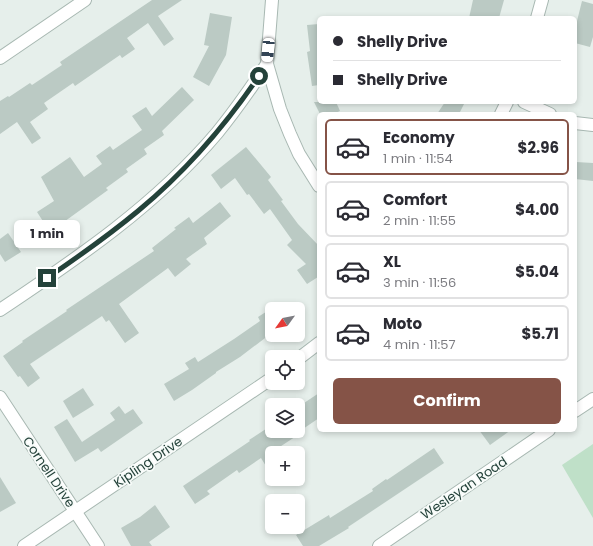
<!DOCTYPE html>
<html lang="en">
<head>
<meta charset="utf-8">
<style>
  :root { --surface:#fff; --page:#f2f2f3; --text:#2b2b33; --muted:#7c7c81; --line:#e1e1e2; --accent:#855347 }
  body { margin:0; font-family:Poppins,sans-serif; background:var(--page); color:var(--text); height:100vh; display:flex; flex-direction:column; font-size:15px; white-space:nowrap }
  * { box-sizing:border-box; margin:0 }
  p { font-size:13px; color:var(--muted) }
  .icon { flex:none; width:22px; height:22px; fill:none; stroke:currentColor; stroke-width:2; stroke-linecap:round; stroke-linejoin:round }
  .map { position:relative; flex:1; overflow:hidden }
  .sheet { position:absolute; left:317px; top:112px; width:260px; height:320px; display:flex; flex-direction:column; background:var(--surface); border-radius:6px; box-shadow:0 2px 6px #0003 }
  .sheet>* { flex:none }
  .top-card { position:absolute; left:317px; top:16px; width:260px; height:88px; border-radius:6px; box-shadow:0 2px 6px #0003; display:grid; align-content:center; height:88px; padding:0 16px; background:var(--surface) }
  .needle { width:26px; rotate:237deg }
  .controls { position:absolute; left:265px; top:302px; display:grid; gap:8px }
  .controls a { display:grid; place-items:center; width:40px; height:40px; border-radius:6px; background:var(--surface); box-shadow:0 2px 6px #0003; font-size:20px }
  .end { position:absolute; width:18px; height:18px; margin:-9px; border:5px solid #24423a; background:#fff; box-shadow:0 0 0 2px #fff }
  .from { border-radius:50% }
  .bubble { position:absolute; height:28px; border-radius:6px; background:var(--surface); box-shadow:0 2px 6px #0003; font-size:13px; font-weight:700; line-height:28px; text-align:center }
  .car { position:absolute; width:12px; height:24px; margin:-12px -6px; border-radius:5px; box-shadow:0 0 3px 1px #0007; background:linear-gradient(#fff 24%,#345 0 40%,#fff 0 76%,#345 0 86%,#fff 0) }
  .top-card b { display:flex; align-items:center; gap:14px; height:38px; font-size:15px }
  .top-card b+b { border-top:1px solid var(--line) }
  .top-card i { width:10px; height:10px; background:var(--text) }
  ul { padding:7px 0 0; list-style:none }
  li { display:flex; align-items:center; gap:12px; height:56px; margin:0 8px 6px; padding:0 8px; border:2px solid var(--line); border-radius:6px }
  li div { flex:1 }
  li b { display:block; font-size:15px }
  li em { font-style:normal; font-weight:700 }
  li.current { border-color:var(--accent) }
  li>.icon { width:36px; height:36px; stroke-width:1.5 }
  .button { display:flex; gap:8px; margin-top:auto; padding:8px 16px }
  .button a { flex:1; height:46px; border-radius:6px; background:var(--accent); color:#fff; font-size:16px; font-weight:700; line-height:46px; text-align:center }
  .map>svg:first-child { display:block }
</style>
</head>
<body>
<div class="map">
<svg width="593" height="546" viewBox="0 0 593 546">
  <rect width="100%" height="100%" fill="#e6efeb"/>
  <path fill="#bfe0c8" d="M593 444V518L562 465Z"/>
  <g fill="#bbcac4">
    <path d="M152 0H182L158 16 174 39 164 46 148 23 127 38 135 49 122 58 120 55 75 86 73 83 44 103 48 109 30 122 41 138 32 144 17 122 0 134V101L8 96 9 97 30 83 32 85 62 65 60 62Z"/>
    <path d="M473 0H504L499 18H469Z"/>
    <path d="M582 1 593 4V37L590 47 575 43V29Z"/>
    <path d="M210 13 232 17 226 55 209 86 193 77 209 46 204 45Z"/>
    <path d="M319 24V85L312 86 307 52 310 51 307 25Z"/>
    <path d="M182 87 194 100 162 131 164 135 144 149 147 154 126 169 128 172 106 188 108 190 50 232 37 212 54 201 41 177 70 157 84 177 102 164 96 156 110 146 113 150 142 130 132 116 146 107 152 116Z"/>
    <path d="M314 102H336L340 111 333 114H320Z"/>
    <path d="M445 102H465L459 114H437Z"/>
    <path d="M246 147 271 177 268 180 283 200 281 201 298 224 319 246V278L318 277 307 284 297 270 306 264 287 245 292 240 270 209 264 214 249 194 247 195 235 178 221 189 211 175Z"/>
    <path d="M576 162 593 163V181L575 179Z"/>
    <path d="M220 202 231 216 204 238 207 244 186 259 191 264 175 277 168 268 119 304 139 333 125 343 109 320 106 322 102 316 30 364 40 378 28 387 20 376 18 377 3 356 23 342 22 341 67 311 66 310 154 251 152 248 176 229 174 228 189 217 193 223Z"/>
    <path d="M8 233 21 252 5 262 0 254V239Z"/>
    <path d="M272 308V340L269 335 240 357 216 372V373L192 390 174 401 164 384 189 369 185 363 195 357 198 362 234 339 260 321 258 317Z"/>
    <path d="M83 388 94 405 73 418 63 401Z"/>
    <path d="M319 393V418L300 431H304L272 452V476L261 458 239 473 237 470 207 491 210 494 195 504 183 486 250 441 249 440 272 425V431H298V407Z"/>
    <path d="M119 406 125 414 133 409 143 423 101 452 98 448 75 462 54 427 67 419 82 442 115 420 110 413Z"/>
    <path d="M479 430H511L490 445Z"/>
    <path d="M434 448 444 463 348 527 349 528 319 546H303L296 535 329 515 330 518 373 491 372 489 386 479 387 480Z"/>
    <path d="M0 477 16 503 0 512Z"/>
    <path d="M155 505 170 527 149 542 152 546H131L121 528 140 517Z"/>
  </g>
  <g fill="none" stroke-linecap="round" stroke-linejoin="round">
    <defs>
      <g id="minor">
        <path d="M272 0 267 64 280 109 290 134 299 154 319 186"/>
        <path d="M537 18 542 0"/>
        <path d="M0 58 85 0"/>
        <path d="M524 102 550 114"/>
        <path d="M501 114 507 102"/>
        <path d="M575 123 593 125"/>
        <path d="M0 310C78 258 156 205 217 133 235 111 251 88 267 64"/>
        <path d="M298 359 319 343"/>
        <path d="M0 397 98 546"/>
        <path d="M575 411 593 399"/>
        <path d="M24 546 272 378"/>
        <path d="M379 546 549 430"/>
      </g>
    </defs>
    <use href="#minor" stroke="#a8b8b2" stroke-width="14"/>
    <use href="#minor" stroke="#fff" stroke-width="12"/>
  </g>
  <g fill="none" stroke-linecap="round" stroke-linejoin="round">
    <path stroke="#24423a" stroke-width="5" d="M47 278C78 257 109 235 138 211 185 172 225 126 259 76"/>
  </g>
  <g text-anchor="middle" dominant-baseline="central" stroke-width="3.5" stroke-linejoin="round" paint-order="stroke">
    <g font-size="13" fill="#24423a" stroke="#f7fbf9">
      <text transform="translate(148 462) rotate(-34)">Kipling Drive</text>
      <text transform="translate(49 472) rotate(56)">Cornell Drive</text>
      <text transform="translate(464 488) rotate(-34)">Wesleyan Road</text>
    </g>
  </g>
</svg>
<div class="controls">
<a><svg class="needle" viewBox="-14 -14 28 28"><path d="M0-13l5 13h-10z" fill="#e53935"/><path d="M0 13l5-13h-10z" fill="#7c7c81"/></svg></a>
<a><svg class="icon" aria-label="locate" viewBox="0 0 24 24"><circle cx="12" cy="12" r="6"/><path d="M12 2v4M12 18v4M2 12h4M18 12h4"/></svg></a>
<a><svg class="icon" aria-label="layers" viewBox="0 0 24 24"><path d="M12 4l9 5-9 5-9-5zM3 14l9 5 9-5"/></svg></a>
<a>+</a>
<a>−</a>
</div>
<i class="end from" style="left:259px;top:76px"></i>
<i class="end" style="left:47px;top:278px"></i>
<div class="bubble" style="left:14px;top:220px;width:66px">1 min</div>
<i class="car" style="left:268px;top:50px;rotate:186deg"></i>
<div class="top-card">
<b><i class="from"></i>Shelly Drive</b>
<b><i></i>Shelly Drive</b>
</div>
<section class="sheet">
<ul>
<li class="current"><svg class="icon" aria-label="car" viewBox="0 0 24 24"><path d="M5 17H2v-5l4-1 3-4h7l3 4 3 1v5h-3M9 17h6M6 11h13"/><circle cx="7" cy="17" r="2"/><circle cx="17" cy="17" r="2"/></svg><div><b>Economy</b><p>1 min · 11:54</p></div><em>$2.96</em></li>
<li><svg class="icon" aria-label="car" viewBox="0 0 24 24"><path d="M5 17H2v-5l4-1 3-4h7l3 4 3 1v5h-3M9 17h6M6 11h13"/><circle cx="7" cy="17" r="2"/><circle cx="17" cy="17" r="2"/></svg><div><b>Comfort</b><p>2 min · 11:55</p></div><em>$4.00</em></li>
<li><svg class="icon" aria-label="car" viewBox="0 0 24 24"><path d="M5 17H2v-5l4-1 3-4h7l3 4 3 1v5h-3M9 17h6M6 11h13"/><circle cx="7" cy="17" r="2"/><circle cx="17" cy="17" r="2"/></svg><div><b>XL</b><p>3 min · 11:56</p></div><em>$5.04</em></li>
<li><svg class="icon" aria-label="car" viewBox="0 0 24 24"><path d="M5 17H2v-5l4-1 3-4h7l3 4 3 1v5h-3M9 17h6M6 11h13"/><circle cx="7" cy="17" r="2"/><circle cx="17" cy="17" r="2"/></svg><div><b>Moto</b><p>4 min · 11:57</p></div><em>$5.71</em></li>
</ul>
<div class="button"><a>Confirm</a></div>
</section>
</div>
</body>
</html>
